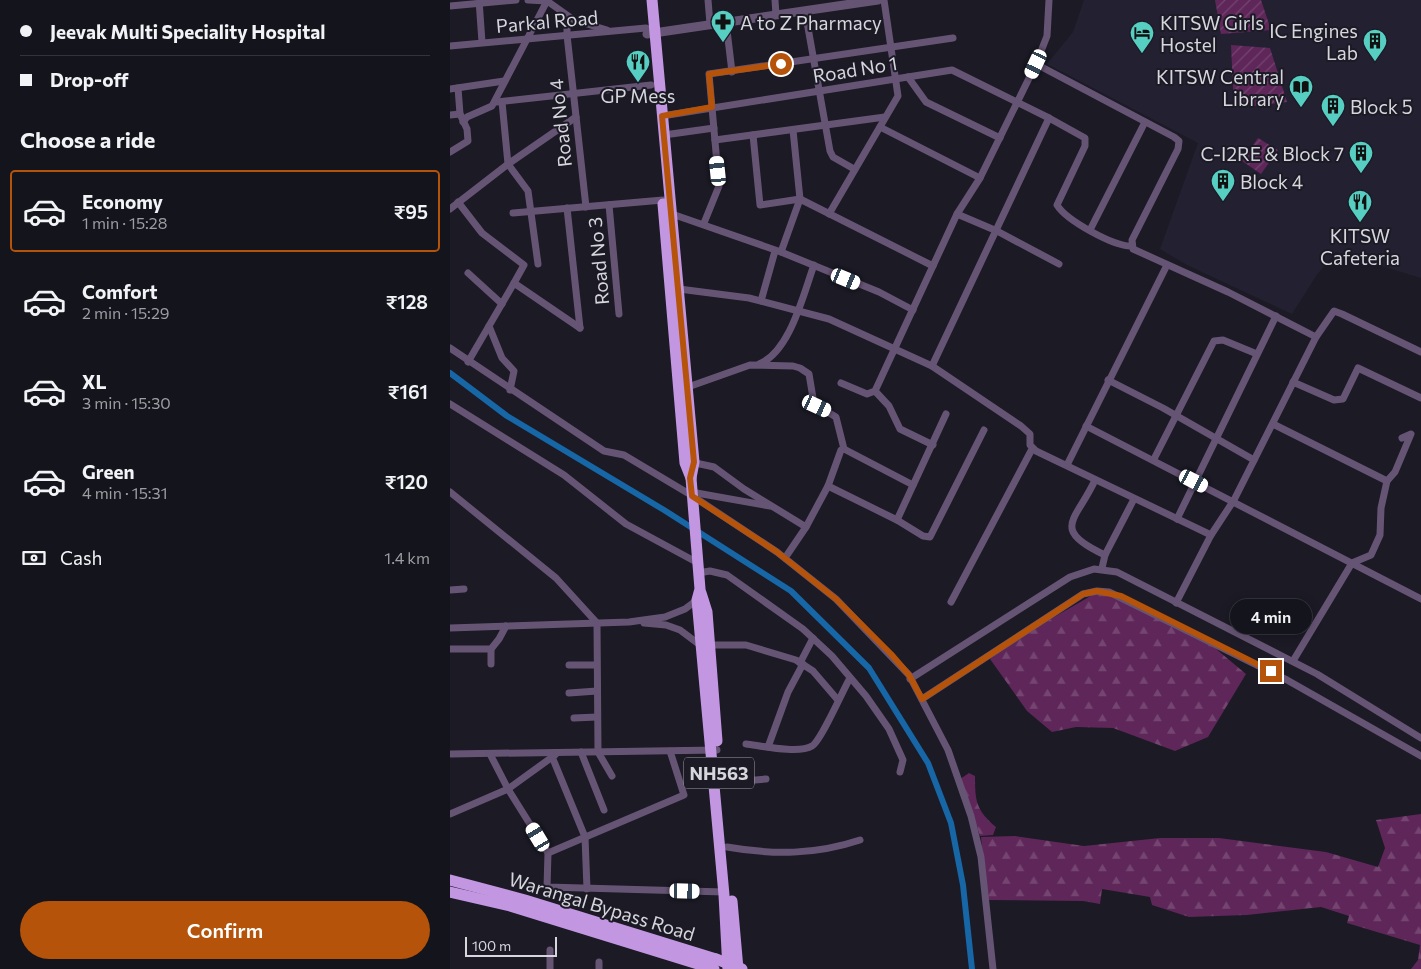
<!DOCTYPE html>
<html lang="en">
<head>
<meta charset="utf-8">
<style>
  :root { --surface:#14141c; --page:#212129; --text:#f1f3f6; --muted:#9d9ea3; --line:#33333b; --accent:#b45309 }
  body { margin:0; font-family:Commissioner,sans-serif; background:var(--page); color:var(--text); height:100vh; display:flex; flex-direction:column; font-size:19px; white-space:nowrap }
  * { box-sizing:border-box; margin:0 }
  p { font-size:16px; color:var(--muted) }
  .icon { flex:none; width:28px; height:28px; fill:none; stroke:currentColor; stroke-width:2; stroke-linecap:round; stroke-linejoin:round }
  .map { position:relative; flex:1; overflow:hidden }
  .drawer { display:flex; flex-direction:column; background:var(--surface); width:450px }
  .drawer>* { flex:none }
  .guide { display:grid; align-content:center; height:110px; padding:0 20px; background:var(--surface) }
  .scale { position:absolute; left:15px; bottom:12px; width:92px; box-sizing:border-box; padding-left:5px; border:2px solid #d6d6dd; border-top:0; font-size:14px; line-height:18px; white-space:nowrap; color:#d6d6dd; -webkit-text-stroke:4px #1b1a25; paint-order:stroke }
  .end { position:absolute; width:22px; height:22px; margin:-11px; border:6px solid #b45309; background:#fff; box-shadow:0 0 0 2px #fff }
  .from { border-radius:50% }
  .bubble { position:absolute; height:35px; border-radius:18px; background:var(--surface); box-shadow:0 2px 12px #0003,0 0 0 1px var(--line); font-size:16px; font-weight:600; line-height:35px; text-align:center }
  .car { position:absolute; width:15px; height:30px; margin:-15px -8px; border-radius:6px; box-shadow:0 0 4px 1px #0007; background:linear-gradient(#fff 24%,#345 0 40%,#fff 0 76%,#345 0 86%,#fff 0) }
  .guide b { display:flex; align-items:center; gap:18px; height:48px; font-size:19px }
  .guide b+b { border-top:1px solid var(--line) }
  .guide i { width:12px; height:12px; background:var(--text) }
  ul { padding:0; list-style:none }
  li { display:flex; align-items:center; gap:15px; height:82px; margin:0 10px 8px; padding:0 10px; border:2px solid transparent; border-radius:5px }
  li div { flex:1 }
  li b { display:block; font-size:19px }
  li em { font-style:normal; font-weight:600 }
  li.on { border-color:var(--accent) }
  li>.icon { width:45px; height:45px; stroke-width:1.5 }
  h2 { padding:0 20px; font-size:22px; line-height:60px }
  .pay { display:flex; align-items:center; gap:12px; height:55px; padding:0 20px; font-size:19px }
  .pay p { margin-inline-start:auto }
  .button { display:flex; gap:10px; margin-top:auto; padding:10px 20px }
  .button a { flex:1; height:58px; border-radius:30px; background:var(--accent); color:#fff; font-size:20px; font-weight:600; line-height:58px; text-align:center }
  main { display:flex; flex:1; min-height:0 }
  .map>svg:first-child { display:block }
</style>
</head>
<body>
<main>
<section class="drawer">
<div class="guide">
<b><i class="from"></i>Jeevak Multi Speciality Hospital</b>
<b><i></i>Drop-off</b>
</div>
<h2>Choose a ride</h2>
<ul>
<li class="on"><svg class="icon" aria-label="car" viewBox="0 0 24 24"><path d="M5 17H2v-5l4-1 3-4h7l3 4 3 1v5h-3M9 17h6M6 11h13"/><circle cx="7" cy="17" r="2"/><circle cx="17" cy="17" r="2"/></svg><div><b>Economy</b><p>1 min · 15:28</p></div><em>₹95</em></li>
<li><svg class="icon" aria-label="car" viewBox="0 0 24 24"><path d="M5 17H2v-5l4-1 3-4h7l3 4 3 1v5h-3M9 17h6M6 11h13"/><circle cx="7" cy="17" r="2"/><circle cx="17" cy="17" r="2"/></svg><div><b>Comfort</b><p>2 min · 15:29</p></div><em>₹128</em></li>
<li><svg class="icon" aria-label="car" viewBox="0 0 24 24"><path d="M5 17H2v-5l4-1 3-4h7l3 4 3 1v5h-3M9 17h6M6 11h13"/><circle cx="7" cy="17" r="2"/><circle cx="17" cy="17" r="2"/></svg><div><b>XL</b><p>3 min · 15:30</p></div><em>₹161</em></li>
<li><svg class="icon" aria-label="car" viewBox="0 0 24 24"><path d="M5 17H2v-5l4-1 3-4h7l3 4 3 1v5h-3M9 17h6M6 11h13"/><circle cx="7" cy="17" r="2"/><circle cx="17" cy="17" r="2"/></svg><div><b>Green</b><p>4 min · 15:31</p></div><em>₹120</em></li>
</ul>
<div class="pay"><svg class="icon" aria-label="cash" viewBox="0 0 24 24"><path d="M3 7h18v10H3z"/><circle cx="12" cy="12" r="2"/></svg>Cash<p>1.4 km</p></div>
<div class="button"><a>Confirm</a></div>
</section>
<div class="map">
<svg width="971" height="969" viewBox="0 0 971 969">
  <defs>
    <pattern id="forest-firs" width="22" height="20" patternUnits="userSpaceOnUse" patternTransform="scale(1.25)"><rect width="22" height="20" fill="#5e2659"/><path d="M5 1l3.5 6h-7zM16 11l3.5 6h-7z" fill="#744570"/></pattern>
    <pattern id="garden-furrows" width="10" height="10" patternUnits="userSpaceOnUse" patternTransform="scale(1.25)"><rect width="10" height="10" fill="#5e2659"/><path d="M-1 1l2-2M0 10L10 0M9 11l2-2" fill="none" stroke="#744570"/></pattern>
  </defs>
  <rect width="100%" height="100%" fill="#1b1a25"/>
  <path fill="#232131" d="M634 0H971V278L886 252 866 276 842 314 737 265 710 249 748 143 597 64 623 32Z"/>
  <g fill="url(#forest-firs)">
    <path d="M651 590 747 633 796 674 758 737 725 751 663 728 626 727 602 732 577 711 540 659 566 639Z"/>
    <path d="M519 773 525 776C525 801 526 810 546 827L543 835 530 836 510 779Z"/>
    <path d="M971 814V969H961L968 960 970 945 897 923 899 916 871 907 797 915 739 917 702 905 700 897 652 889 650 904 633 901 537 900 531 837 565 836 634 846 710 838H769L876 852 928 867 935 848 926 820Z"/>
  </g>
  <g fill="url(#garden-furrows)">
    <path d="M765 0H811L821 30 771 34Z"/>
    <path d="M781 45 820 48 837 102 784 108Z"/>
    <path d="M808 138 828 150 811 174 792 161Z"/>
  </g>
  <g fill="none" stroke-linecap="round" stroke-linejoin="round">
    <path stroke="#1766a6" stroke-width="6" d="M0 373 57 416 214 510 341 591 419 668 478 763 501 823 513 885 522 969"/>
    <g stroke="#665474" stroke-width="7">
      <path d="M29 0 32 42"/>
      <path d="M258 0 260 24"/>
      <path d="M325 0 326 15"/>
      <path d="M97 1 124 20 157 30"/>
      <path d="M0 6 66 0"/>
      <path d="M355 11 380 151 383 157 404 169"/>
      <path d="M117 16V35L136 207"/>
      <path d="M276 22 282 72"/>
      <path d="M0 46 196 28"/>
      <path d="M586 64 724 137 729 141 728 149 682 240 683 249 778 292 866 337"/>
      <path d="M458 77 476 102 550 138"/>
      <path d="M0 89 54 81"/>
      <path d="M47 102 201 85"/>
      <path d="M52 102 58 164 78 191 88 264"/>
      <path d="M0 115 10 114"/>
      <path d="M212 116 502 70 599 118 635 138V146L607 205C616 220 664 247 682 246"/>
      <path d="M13 122 17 117 42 106 97 1 78 0"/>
      <path d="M430 127 530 178"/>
      <path d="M214 135 264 128"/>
      <path d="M303 135 310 205 350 199 483 266"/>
      <path d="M265 140 435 117"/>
      <path d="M0 152 18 141 17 129 10 114 8 88"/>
      <path d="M8 202 32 233 74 265 64 283"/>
      <path d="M159 205 169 314"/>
      <path d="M117 208 130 328"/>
      <path d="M0 209 58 164 126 117"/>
      <path d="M63 213 213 200"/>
      <path d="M222 214 331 252 429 292 463 310"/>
      <path d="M379 214 448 96 434 0"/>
      <path d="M507 214 547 231 609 264"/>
      <path d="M254 223 269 186 259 74 503 38"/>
      <path d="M640 230 695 122"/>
      <path d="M331 252 350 199 343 130"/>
      <path d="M18 273 52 304"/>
      <path d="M229 289 299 298 379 319 482 366 571 426 580 434V445L586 451 761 535 726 603"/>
      <path d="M311 301 325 251"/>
      <path d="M39 326 52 358 64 371 60 390"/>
      <path d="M0 348 154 451 174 455 241 495 327 552 386 599 459 675 498 750 521 816 531 857 543 969"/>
      <path d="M18 362 64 283 130 328"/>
      <path d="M309 364C340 352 353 295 364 265"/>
      <path d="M482 366 599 118"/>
      <path d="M658 380 713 408 804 460"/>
      <path d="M843 382 884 400 893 399 908 368 971 398"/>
      <path d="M391 383 417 394 425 391 507 214 530 178 586 64 597 36 599 0"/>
      <path d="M238 387 300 365 343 366 350 368 359 374 364 404 386 417 394 449"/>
      <path d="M425 391 439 406 450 429 483 445"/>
      <path d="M0 404 114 475 176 524 248 563"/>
      <path d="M823 424 937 481 945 472 961 434 952 438"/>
      <path d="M636 426 971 599"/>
      <path d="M704 459 764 341 773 340 807 354"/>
      <path d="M241 462 264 467 294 489 356 527 378 486 391 450 394 449 463 485"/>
      <path d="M617 465 717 265"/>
      <path d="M645 480C627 520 599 529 655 555"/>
      <path d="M378 486 447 520 473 536 480 537 534 430"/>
      <path d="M0 492 106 578 147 623 148 752 162 776"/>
      <path d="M241 492 320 506"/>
      <path d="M727 519 826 316"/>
      <path d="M447 520 496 414"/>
      <path d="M761 535 784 500 866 337 884 311 892 314 971 352"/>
      <path d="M335 558 356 527"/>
      <path d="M652 568 655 555 684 499"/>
      <path d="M248 573 260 571 277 575 353 629 382 656 416 696 439 729 453 760 450 772"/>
      <path d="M0 590 14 589"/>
      <path d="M501 602 582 449"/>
      <path d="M194 623 216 625 230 630 250 645H296L346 660 363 671 387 699"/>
      <path d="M0 628 179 622 215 617 235 609 247 600"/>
      <path d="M0 649H41L49 639 56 626"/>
      <path d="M41 649V664"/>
      <path d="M843 661 902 563 921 555 930 535 931 508 937 481"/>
      <path d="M350 663 363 638"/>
      <path d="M119 665H146"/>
      <path d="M460 679 620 577 644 569 667 572 867 674 971 738"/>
      <path d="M119 693 147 691"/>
      <path d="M472 699 633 594 647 591 659 592 837 680 971 756"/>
      <path d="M124 718 147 717"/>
      <path d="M296 744C312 746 349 754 362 746 371 741 393 690 400 678"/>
      <path d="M318 747 338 692 353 664"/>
      <path d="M131 752 154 810"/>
      <path d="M0 754 267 750"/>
      <path d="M40 754 58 789 98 853 97 887 274 892"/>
      <path d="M103 759 135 837 137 889"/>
      <path d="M270 783 316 779"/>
      <path d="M0 814 58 789 105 755"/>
      <path d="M277 847C323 855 365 855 410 840"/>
      <path d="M98 853 234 795 220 751"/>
      <path d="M100 950V969"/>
      <path d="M149 962V969"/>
    </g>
    <path stroke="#665474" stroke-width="9" d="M197 34 428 0"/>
    <g stroke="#c296e1" stroke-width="11">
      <path d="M202 0 244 462 241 478 250 589 247 600 274 895 278 969"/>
      <path d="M213 204 235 463 241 478"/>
      <path d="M251 593 257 612 267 741"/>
      <path d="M0 880 75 900 266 959"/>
      <path d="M0 892 60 906 264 969"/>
      <path d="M282 901 288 969"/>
    </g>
    <path stroke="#c296e1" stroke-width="11" d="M266 959 292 969"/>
  </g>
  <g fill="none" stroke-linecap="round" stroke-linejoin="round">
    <path stroke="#b45309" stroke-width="6" d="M331 64 259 74 262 107 212 116 244 462 240 478 242 496 327 552 386 599 441 654 459 675 472 699 633 594 647 591 671 596 821 671"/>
  </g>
  <defs>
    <symbol id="pharmacy-pin" viewBox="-11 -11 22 30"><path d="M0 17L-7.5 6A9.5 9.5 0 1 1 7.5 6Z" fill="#57cec2" stroke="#1b1a25"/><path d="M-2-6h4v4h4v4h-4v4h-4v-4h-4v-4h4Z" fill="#111"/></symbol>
    <symbol id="hotel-pin" viewBox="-11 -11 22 30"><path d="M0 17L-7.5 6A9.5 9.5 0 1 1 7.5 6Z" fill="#57cec2" stroke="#1b1a25"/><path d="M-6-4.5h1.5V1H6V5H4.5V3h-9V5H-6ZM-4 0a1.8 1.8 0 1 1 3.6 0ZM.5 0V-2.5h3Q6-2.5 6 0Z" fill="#111"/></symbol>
    <symbol id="building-pin" viewBox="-11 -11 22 30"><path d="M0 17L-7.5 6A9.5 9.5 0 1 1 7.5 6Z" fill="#57cec2" stroke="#1b1a25"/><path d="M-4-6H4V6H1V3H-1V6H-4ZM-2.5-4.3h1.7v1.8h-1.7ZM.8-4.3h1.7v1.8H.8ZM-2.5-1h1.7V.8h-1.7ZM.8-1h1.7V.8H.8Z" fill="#111"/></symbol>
    <symbol id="restaurant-pin" viewBox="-11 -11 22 30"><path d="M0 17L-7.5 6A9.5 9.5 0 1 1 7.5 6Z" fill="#57cec2" stroke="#1b1a25"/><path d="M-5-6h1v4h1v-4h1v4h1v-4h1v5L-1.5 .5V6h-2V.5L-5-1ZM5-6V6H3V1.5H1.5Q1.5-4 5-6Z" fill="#111"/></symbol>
    <symbol id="library-pin" viewBox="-11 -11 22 30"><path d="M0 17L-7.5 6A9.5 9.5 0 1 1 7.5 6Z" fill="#57cec2" stroke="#1b1a25"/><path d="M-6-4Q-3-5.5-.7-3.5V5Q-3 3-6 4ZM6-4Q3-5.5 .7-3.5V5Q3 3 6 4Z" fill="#111"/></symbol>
  </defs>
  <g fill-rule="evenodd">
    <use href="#pharmacy-pin" x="259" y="8" width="28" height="38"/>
    <use href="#hotel-pin" x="678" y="19" width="28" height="38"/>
    <use href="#building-pin" x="911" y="27" width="28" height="38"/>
    <use href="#restaurant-pin" x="174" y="48" width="28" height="38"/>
    <use href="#library-pin" x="837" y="73" width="28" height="38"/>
    <use href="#building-pin" x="869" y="92" width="28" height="38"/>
    <use href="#building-pin" x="897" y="139" width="28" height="38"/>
    <use href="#building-pin" x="759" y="167" width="28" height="38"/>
    <use href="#restaurant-pin" x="896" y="188" width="28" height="38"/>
  </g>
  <g text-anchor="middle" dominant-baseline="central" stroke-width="4" stroke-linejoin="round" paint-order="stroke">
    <rect fill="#1b1a25" stroke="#9e9ea6" stroke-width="1" x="234" y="757.5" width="70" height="31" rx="4"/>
    <g font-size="18" font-weight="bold" fill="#d6d6dd">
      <text x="269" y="773">NH563</text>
    </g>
    <g font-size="19" fill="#d6d6dd" stroke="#1b1a25">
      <text transform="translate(97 21) rotate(-5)">Parkal Road</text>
      <text transform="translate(405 69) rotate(-9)">Road No 1</text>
      <text transform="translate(110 123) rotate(-96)">Road No 4</text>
      <text transform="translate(148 261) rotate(-95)">Road No 3</text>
      <text transform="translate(152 906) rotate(17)">Warangal Bypass Road</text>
    </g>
    <g font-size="19" fill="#d6d6dd" stroke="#1b1a25" text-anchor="start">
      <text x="290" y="22">A to Z Pharmacy</text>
      <text x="710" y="22">KITSW Girls<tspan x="710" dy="22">Hostel</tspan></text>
      <text x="908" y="30" text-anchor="end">IC Engines<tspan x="908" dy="22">Lab</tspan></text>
      <text x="834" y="76" text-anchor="end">KITSW Central<tspan x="834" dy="22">Library</tspan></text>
      <text x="188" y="95" text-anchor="middle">GP Mess</text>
      <text x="900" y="106">Block 5</text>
      <text x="894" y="153" text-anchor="end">C-I2RE &amp; Block 7</text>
      <text x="790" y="181">Block 4</text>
      <text x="910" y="235" text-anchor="middle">KITSW<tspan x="910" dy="22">Cafeteria</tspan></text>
    </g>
  </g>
</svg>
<div class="scale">100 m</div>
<i class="end from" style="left:331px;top:64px"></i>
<i class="end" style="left:821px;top:671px"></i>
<div class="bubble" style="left:780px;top:599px;width:82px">4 min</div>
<i class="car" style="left:586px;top:64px;rotate:205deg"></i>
<i class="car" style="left:268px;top:171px;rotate:354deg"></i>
<i class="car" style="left:396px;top:279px;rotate:112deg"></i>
<i class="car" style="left:367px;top:406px;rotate:115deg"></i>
<i class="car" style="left:744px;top:481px;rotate:117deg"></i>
<i class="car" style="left:88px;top:837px;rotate:329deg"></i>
<i class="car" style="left:235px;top:891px;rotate:91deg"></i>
</div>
</main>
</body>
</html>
